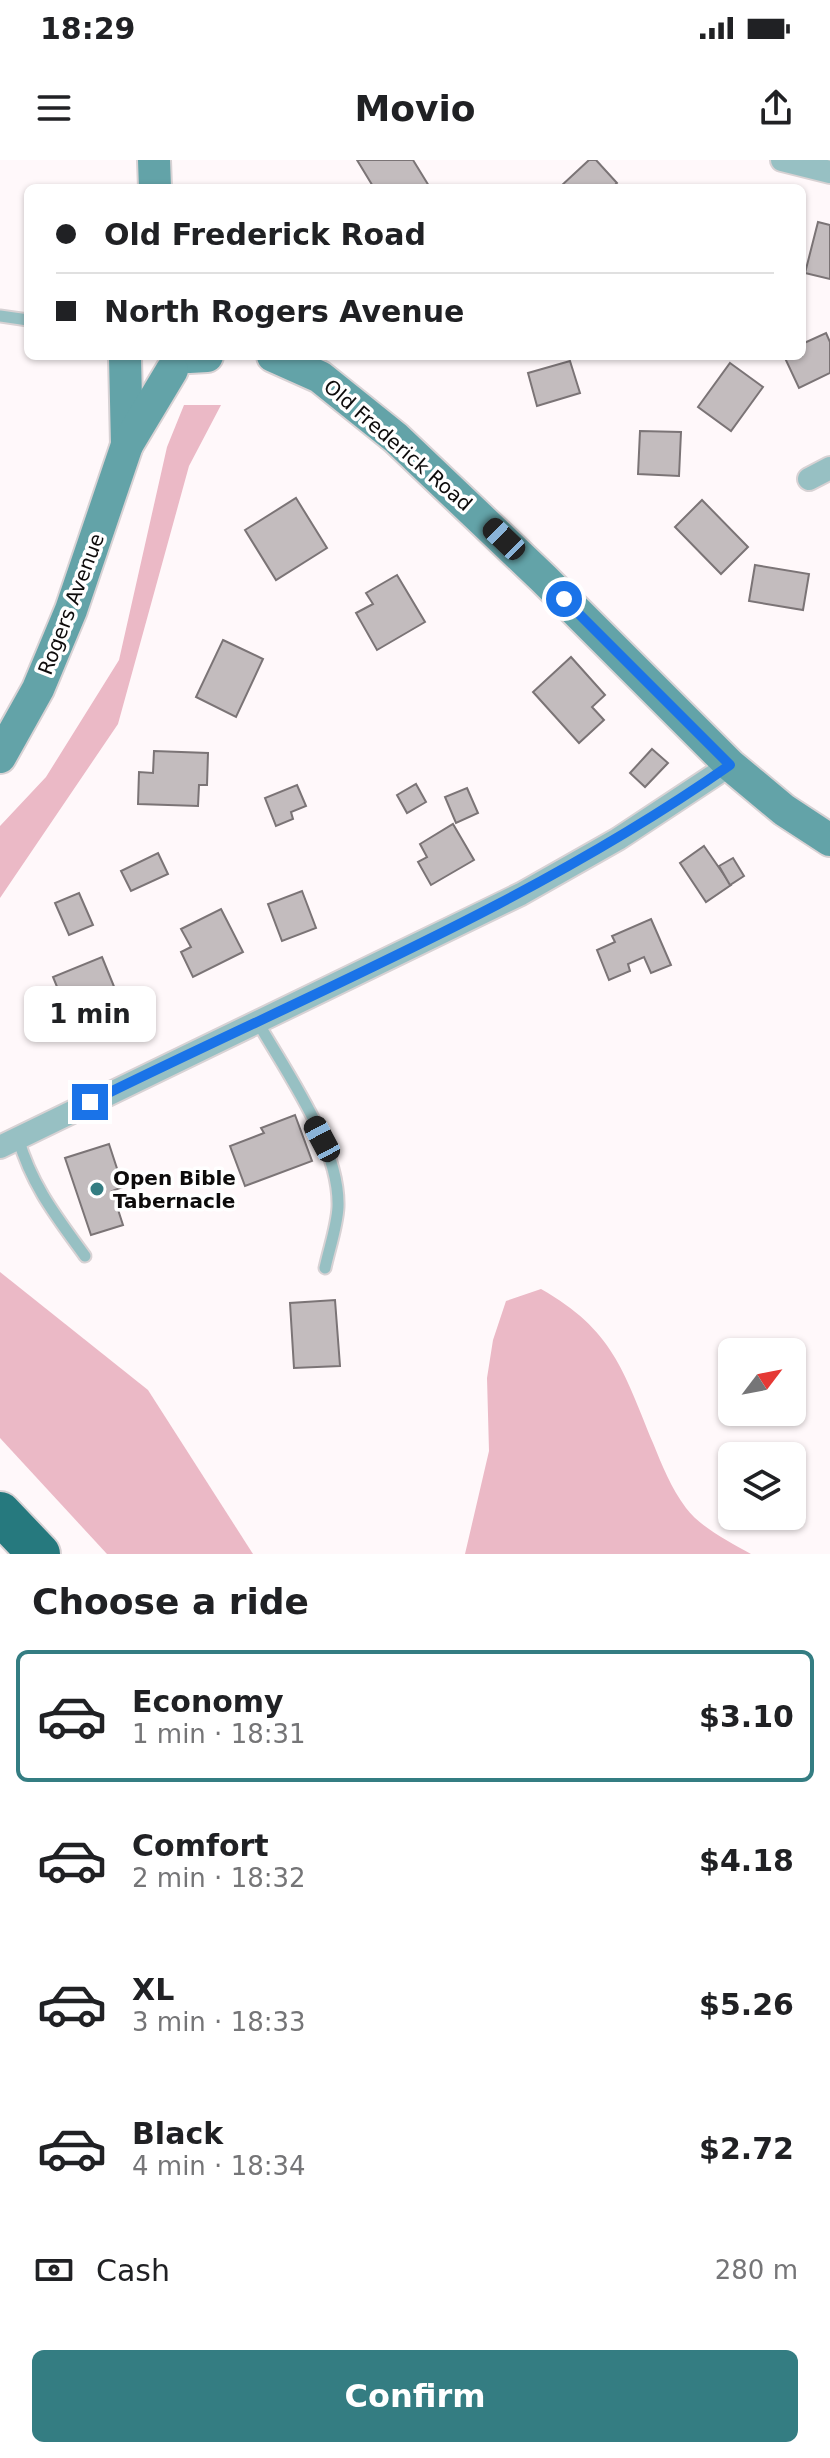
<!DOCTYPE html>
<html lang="en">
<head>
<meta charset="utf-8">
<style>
  :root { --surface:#fff; --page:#f6f6f6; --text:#202124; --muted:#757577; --line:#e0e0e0; --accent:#347d82 }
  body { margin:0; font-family:"DejaVu Sans",sans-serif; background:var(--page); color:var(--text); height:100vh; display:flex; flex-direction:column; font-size:30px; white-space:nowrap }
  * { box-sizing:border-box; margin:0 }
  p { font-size:26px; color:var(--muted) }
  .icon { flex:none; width:44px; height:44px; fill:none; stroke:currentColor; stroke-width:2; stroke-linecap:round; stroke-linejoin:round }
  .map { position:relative; height:1394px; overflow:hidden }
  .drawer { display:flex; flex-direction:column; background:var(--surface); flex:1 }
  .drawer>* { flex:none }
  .guide { position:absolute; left:24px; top:24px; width:782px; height:176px; border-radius:12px; box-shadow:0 2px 6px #0004; display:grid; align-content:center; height:176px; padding:0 32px; background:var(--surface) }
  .needle { width:52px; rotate:58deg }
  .controls { position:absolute; left:718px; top:1178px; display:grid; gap:16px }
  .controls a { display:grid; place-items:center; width:88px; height:88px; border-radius:12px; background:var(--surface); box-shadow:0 2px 6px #0004; font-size:40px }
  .end { position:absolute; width:36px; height:36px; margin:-18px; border:10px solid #1a73e8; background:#fff; box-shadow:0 0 0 4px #fff }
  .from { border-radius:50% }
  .bubble { position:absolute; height:56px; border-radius:12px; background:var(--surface); box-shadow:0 2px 6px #0004; font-size:26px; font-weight:800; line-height:56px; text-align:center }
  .car { position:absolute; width:24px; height:48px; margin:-24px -12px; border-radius:10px; box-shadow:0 0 6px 2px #0007; background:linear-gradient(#222 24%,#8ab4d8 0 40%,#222 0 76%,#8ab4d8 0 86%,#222 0) }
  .guide b { display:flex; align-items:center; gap:28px; height:76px; font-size:30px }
  .guide b+b { border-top:2px solid var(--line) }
  .guide i { width:20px; height:20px; background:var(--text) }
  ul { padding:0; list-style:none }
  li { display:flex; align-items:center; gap:24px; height:132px; margin:0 16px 12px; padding:0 16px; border:4px solid transparent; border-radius:12px }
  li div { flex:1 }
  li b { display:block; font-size:30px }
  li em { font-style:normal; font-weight:800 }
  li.active { border-color:var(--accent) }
  li>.icon { width:72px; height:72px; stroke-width:1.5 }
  h2 { padding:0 32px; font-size:36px; line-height:96px }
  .pay { display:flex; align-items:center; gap:20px; height:88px; padding:0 32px; font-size:30px }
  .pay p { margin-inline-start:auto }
  .primary-button { display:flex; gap:16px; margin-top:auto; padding:16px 32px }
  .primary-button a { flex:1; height:92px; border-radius:12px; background:var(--accent); color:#fff; font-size:32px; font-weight:800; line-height:92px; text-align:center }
  .status { display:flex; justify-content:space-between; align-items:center; height:56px; padding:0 40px; background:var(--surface); direction:ltr }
  .status svg { height:22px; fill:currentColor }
  header { display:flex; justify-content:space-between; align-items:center; height:104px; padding:0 32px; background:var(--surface); font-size:36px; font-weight:800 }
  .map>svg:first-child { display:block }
</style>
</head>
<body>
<div class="status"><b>18:29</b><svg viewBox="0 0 49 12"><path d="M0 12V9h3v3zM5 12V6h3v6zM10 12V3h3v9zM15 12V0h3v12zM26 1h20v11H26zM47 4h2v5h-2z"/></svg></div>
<header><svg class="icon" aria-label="menu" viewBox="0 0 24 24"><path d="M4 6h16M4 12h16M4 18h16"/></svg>Movio<svg class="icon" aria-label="share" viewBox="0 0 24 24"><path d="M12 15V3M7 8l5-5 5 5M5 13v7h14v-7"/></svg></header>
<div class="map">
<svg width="830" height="1394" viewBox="0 0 830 1394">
  <rect width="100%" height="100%" fill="#fff8fa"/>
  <g fill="#ebb9c6">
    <path d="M184 245H221L189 306 118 564 0 738V666L46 617 119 500 167 287Z"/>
    <path d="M0 1112 148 1230 253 1394H107L0 1278Z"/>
    <path d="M541 1129C613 1170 623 1210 653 1283 662 1305 671 1328 686 1348 701 1368 730 1382 751 1394H465L489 1291 487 1218 493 1180 506 1141Z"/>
  </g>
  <g fill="#c3bcbe" stroke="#7b7476" stroke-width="2">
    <path d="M357 0H413L429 26 374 28Z"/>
    <path d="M589 0H596L617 23 612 28H563L561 26Z"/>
    <path d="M818 62 830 65V119L805 113Z"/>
    <path d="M826 173 830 182V213L799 228 784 196H802V184Z"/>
    <path d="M570 201 580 233 537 246 528 213Z"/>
    <path d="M730 203 763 227 731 271 698 247Z"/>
    <path d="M640 271 681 272 679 316 638 314Z"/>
    <path d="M296 338 327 388 276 420 245 370Z"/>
    <path d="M702 340 748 387 721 414 675 367Z"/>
    <path d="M755 405 809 414 803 450 749 441Z"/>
    <path d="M397 415 425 462 377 490 356 453 373 444 366 433Z"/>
    <path d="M223 480 263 499 236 557 196 537Z"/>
    <path d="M571 497 605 535 592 547 604 560 579 583 533 532Z"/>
    <path d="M652 589 668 603 645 627 630 613Z"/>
    <path d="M154 591 208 593 207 625H199L198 646 138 644 139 612 153 613Z"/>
    <path d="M416 624 426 642 407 653 397 635Z"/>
    <path d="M297 625 306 646 291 652 293 659 276 666 265 638Z"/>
    <path d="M467 628 478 653 456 663 445 637Z"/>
    <path d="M453 664 474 700 431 725 418 702 427 697 420 684Z"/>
    <path d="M704 686 731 725 706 742 680 703Z"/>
    <path d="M158 693 168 714 131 731 121 711Z"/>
    <path d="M733 698 744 716 730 725 719 706Z"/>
    <path d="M302 731 316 768 282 781 268 744Z"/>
    <path d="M79 733 93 765 69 775 55 743Z"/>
    <path d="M221 749 243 792 193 817 181 792 191 787 181 769Z"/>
    <path d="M651 759 671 805 651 813 644 797 628 804 630 811 609 820 597 790 615 782 612 776Z"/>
    <path d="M102 797 115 829 88 840 93 852 71 861 53 817Z"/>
    <path d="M295 955 312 1001 245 1026 230 986 264 973 261 968Z"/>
    <path d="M109 984 123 1027 112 1031 123 1065 91 1075 65 998Z"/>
    <path d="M335 1140 340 1206 294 1208 290 1143Z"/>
  </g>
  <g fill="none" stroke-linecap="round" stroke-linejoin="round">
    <defs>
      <g id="lane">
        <path d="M0 156 28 160"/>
        <path d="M257 861C286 912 340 986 338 1047 337 1067 329 1089 325 1108"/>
        <path d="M18 978C32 1026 56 1056 85 1096"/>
      </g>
      <g id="street">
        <path d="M782 0 830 12"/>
        <path d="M809 319 830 308"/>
        <path d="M0 987 521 734 618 679 730 605"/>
      </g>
      <g id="secondary">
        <path d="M154 0 155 28"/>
        <path d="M273 196 320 217 396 278 544 419 730 605 784 650 830 680"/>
        <path d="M125 197 127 285"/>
        <path d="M189 197 207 196"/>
        <path d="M0 597 38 529 71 450 127 285 172 210"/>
      </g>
      <path id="highway" d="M0 1353 39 1394"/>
    </defs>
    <use href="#lane" stroke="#d8d2d4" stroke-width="15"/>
    <use href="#street" stroke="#d8d2d4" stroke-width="26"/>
    <use href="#secondary" stroke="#d8d2d4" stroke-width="36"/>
    <use href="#highway" stroke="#d8d2d4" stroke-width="46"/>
    <use href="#lane" stroke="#97c0c3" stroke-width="11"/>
    <use href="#street" stroke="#97c0c3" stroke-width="22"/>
    <use href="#secondary" stroke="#63a3a8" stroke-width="32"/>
    <use href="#highway" stroke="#26797e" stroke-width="42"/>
  </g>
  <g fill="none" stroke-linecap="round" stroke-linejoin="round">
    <path stroke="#1a73e8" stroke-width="10" d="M90 942C306 835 532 744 730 605L564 439"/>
  </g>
  <circle fill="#347d82" stroke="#fff" stroke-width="3" cx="97" cy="1029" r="8"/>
  <g text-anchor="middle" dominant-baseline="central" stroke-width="7" stroke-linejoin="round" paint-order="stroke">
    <g font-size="20" fill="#0d0b0b" stroke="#fff">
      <text transform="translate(398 285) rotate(41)">Old Frederick Road</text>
      <text transform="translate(71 444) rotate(-69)">Rogers Avenue</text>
    </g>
    <g font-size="20" font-weight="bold" fill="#0d0b0b" stroke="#fff" text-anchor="start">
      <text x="113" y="1018">Open Bible<tspan x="113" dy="23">Tabernacle</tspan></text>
    </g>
  </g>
</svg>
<div class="controls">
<a><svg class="needle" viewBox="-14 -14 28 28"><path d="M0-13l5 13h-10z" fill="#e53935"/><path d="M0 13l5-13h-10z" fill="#757577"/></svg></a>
<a><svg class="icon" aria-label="layers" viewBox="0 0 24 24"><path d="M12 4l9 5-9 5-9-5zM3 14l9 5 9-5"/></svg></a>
</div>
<i class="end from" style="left:564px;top:439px"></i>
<i class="end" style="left:90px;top:942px"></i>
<div class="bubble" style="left:24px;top:826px;width:132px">1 min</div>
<i class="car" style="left:504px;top:379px;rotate:314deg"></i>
<i class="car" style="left:322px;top:979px;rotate:332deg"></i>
<div class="guide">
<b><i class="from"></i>Old Frederick Road</b>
<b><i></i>North Rogers Avenue</b>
</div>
</div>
<section class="drawer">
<h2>Choose a ride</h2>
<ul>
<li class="active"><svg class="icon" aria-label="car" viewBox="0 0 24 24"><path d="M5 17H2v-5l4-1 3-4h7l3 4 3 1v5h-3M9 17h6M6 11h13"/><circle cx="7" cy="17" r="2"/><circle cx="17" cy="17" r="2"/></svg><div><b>Economy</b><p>1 min · 18:31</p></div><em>$3.10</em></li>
<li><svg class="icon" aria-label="car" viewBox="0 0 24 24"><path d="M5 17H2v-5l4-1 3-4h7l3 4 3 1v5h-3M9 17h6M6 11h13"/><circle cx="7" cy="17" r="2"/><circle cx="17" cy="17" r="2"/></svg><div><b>Comfort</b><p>2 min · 18:32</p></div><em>$4.18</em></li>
<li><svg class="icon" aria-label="car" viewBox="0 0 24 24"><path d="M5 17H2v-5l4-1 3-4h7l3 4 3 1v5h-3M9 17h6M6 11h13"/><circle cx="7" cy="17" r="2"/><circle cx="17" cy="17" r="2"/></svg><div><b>XL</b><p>3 min · 18:33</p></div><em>$5.26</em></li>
<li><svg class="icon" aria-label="car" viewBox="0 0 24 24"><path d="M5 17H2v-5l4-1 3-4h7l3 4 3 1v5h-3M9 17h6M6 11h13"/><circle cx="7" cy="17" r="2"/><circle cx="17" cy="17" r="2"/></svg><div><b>Black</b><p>4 min · 18:34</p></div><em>$2.72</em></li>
</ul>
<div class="pay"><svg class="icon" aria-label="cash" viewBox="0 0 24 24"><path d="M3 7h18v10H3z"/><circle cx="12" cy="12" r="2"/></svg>Cash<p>280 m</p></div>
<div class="primary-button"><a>Confirm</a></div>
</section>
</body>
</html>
